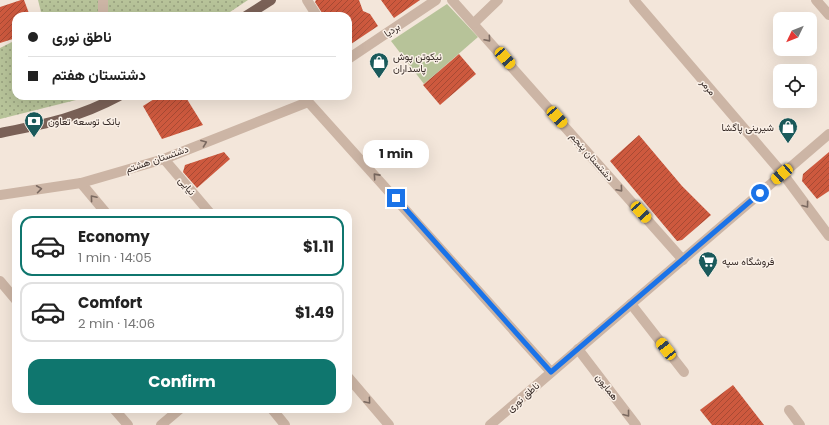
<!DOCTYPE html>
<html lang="en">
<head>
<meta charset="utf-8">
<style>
  :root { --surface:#fff; --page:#f2f2f2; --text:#222; --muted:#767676; --line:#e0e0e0; --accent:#0f766e }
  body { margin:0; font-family:Poppins,Vazirmatn,sans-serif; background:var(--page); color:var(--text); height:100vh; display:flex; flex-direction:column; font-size:15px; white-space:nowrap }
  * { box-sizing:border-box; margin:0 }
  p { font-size:13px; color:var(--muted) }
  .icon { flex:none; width:22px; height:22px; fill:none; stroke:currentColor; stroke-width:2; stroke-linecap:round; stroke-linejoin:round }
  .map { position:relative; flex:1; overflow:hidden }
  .details { position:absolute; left:12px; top:209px; width:340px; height:204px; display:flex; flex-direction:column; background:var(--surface); border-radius:12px; box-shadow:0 4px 16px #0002 }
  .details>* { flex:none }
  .hud { position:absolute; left:12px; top:12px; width:340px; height:88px; border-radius:12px; box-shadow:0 4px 16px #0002; display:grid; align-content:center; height:88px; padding:0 16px; background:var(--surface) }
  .needle { width:26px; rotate:227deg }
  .fabs { position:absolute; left:773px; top:12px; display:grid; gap:8px }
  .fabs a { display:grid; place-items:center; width:44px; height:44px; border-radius:8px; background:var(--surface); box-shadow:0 4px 16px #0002; font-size:20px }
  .end { position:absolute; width:18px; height:18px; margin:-9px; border:5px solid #1a73e8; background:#fff; box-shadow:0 0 0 2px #fff }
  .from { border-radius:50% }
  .bubble { position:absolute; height:28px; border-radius:12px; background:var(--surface); box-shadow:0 4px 16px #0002; font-size:13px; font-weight:700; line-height:28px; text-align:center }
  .car { position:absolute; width:12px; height:24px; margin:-12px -6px; border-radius:5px; box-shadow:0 0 3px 1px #0007; background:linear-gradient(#f5c518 24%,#345 0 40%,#f5c518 0 76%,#345 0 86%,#f5c518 0) }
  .hud b { display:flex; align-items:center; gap:14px; height:38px; font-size:15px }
  .hud b+b { border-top:1px solid var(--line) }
  .hud i { width:10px; height:10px; background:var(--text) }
  ul { padding:7px 0 0; list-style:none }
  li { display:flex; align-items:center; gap:12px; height:60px; margin:0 8px 6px; padding:0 8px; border:2px solid var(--line); border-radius:12px }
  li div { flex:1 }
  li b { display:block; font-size:15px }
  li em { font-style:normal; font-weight:700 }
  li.on { border-color:var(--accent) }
  li>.icon { width:36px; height:36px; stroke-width:1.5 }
  .cta { display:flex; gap:8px; margin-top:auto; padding:8px 16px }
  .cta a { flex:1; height:46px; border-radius:12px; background:var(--accent); color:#fff; font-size:16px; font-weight:700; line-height:46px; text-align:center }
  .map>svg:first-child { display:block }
</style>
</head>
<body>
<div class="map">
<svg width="829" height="425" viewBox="0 0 829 425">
  <defs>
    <pattern id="garden-dots" width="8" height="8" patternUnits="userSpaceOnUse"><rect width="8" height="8" fill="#b7c399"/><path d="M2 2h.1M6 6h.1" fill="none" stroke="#969f7d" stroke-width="1.8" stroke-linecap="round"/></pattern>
    <pattern id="building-hatch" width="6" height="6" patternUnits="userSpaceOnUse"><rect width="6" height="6" fill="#cd593e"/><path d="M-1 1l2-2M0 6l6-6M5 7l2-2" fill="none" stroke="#a74a34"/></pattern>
  </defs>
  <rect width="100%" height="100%" fill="#f3e6da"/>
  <path fill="#b7c399" d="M447 4 478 37 424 84 391 41Z"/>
  <g fill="url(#garden-dots)">
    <path d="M38 0H248L224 16H42Z"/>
    <path d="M16 40V96H92L0 119V48Z"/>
  </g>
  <g fill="url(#building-hatch)">
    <path d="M21 0H24L30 16H16V38L0 43V7Z"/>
    <path d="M316 0H359L363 11 370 14 378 26 348 46V16H324L315 2Z"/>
    <path d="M381 0H420L394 18Z"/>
    <path d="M459 54 476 74 440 105 423 85Z"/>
    <path d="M159 96H185L203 125 162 139 143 106Z"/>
    <path d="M639 135 682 186 711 215 682 240 677 241 610 161Z"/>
    <path d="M224 152 230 159 197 188 183 172 185 165Z"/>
    <path d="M829 152V191L817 199 802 181 803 174Z"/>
    <path d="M733 385 764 425H712L700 410Z"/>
  </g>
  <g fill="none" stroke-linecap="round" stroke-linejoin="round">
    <g stroke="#ccb5a5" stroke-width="10">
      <path d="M103 0V16"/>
      <path d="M307 0 317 16"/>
      <path d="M452 0 683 260"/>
      <path d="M634 0 783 174 829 236"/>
      <path d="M816 0 829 15"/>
      <path d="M474 23 498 0"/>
      <path d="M348 59 436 0"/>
      <path d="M303 96 551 372"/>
      <path d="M164 159 210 213"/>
      <path d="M81 183 106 213"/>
      <path d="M0 195 81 183 164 159 308 102"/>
      <path d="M0 281 16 300"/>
      <path d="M631 304 684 372"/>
      <path d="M578 349 636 425"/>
      <path d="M348 377 389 425"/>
      <path d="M114 409 128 425"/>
      <path d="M272 409 285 425"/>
      <path d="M789 410 800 425"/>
      <path d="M161 425 180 409"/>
      <path d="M490 425 829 134"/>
    </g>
    <g stroke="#7a6157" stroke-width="10">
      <path d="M246 16 271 0"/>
      <path d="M0 133C45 124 78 118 119 96"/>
    </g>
  </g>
  <defs><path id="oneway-chevron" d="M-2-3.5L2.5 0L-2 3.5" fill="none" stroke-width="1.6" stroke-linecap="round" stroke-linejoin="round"/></defs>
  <g stroke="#7a6960">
    <use href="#oneway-chevron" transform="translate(488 39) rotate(49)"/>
    <use href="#oneway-chevron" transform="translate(204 143) rotate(-21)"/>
    <use href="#oneway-chevron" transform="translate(376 176) rotate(-132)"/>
    <use href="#oneway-chevron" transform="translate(39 189) rotate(-8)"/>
    <use href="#oneway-chevron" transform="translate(620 189) rotate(49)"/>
    <use href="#oneway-chevron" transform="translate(93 198) rotate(-130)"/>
    <use href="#oneway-chevron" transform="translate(806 205) rotate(53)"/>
    <use href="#oneway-chevron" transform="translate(368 401) rotate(50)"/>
    <use href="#oneway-chevron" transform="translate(627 414) rotate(52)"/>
  </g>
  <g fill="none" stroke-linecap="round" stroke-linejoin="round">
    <path stroke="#1a73e8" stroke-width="5" d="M396 198 551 372 760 193"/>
  </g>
  <defs>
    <symbol id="shop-pin" viewBox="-11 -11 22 30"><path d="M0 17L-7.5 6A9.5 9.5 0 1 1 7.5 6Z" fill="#1a5a5b" stroke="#faf0e7"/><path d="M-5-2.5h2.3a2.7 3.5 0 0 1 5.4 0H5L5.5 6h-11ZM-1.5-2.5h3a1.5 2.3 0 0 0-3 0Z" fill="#fff"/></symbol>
    <symbol id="bank-pin" viewBox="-11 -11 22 30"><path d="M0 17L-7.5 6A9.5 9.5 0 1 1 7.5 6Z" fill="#1a5a5b" stroke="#faf0e7"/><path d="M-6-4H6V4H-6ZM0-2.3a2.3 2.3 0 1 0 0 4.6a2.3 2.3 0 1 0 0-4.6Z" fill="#fff"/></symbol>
    <symbol id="supermarket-pin" viewBox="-11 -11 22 30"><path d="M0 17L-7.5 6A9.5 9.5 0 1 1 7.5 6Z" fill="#1a5a5b" stroke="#faf0e7"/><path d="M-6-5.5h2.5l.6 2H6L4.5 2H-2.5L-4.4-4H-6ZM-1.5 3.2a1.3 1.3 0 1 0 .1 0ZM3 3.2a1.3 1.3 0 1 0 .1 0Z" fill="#fff"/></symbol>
  </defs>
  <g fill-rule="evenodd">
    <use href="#shop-pin" x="368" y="51" width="22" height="30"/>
    <use href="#bank-pin" x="23" y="110" width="22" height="30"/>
    <use href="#shop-pin" x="777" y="116" width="22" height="30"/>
    <use href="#supermarket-pin" x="697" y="250" width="22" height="30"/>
  </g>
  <g text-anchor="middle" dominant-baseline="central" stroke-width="3" stroke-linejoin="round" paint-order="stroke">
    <g font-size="10" fill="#372b27" stroke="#faf0e7">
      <text transform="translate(392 30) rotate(-34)">بردیا</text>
      <text transform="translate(708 87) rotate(50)">مرمر</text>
      <text transform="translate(592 157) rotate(49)">دشتستان پنجم</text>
      <text transform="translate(157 159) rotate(-19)">دشتستان هشتم</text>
      <text transform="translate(187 186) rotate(50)">نیایی</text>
      <text transform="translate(607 387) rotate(52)">همایون</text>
      <text transform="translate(523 397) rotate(-41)">ناطق نوری</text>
    </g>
    <g font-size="10" fill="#372b27" stroke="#faf0e7" text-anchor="start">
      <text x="393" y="56">نیکوتن پوش<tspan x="393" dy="12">پاسداران</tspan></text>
      <text x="48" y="121">بانک توسعه تعاون</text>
      <text x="774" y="127" text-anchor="end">شیرینی پاگشا</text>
      <text x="722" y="261">فروشگاه سپه</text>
    </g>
  </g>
</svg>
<div class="fabs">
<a><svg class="needle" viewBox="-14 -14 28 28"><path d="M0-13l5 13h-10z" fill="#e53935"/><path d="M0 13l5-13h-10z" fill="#767676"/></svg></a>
<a><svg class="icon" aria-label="locate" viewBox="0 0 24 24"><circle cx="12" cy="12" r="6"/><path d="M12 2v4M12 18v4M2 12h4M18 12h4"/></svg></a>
</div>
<i class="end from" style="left:760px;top:193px"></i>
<i class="end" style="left:396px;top:198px"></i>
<div class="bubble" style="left:363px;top:140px;width:66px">1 min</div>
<i class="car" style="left:505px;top:58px;rotate:139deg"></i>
<i class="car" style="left:557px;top:117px;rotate:138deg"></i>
<i class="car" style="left:782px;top:174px;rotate:229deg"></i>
<i class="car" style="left:641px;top:212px;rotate:138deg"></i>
<i class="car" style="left:666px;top:349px;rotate:322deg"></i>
<div class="hud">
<b><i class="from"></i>ناطق نوری</b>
<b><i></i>دشتستان هفتم</b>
</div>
<section class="details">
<ul>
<li class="on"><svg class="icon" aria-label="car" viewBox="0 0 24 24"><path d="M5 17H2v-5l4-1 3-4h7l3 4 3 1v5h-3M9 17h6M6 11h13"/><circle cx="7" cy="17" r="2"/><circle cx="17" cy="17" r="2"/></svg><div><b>Economy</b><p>1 min · 14:05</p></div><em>$1.11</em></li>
<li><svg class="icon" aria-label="car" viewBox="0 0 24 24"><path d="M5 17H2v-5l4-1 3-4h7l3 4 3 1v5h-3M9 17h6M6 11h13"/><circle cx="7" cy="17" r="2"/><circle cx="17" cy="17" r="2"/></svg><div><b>Comfort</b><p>2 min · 14:06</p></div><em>$1.49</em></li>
</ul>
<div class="cta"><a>Confirm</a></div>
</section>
</div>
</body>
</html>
